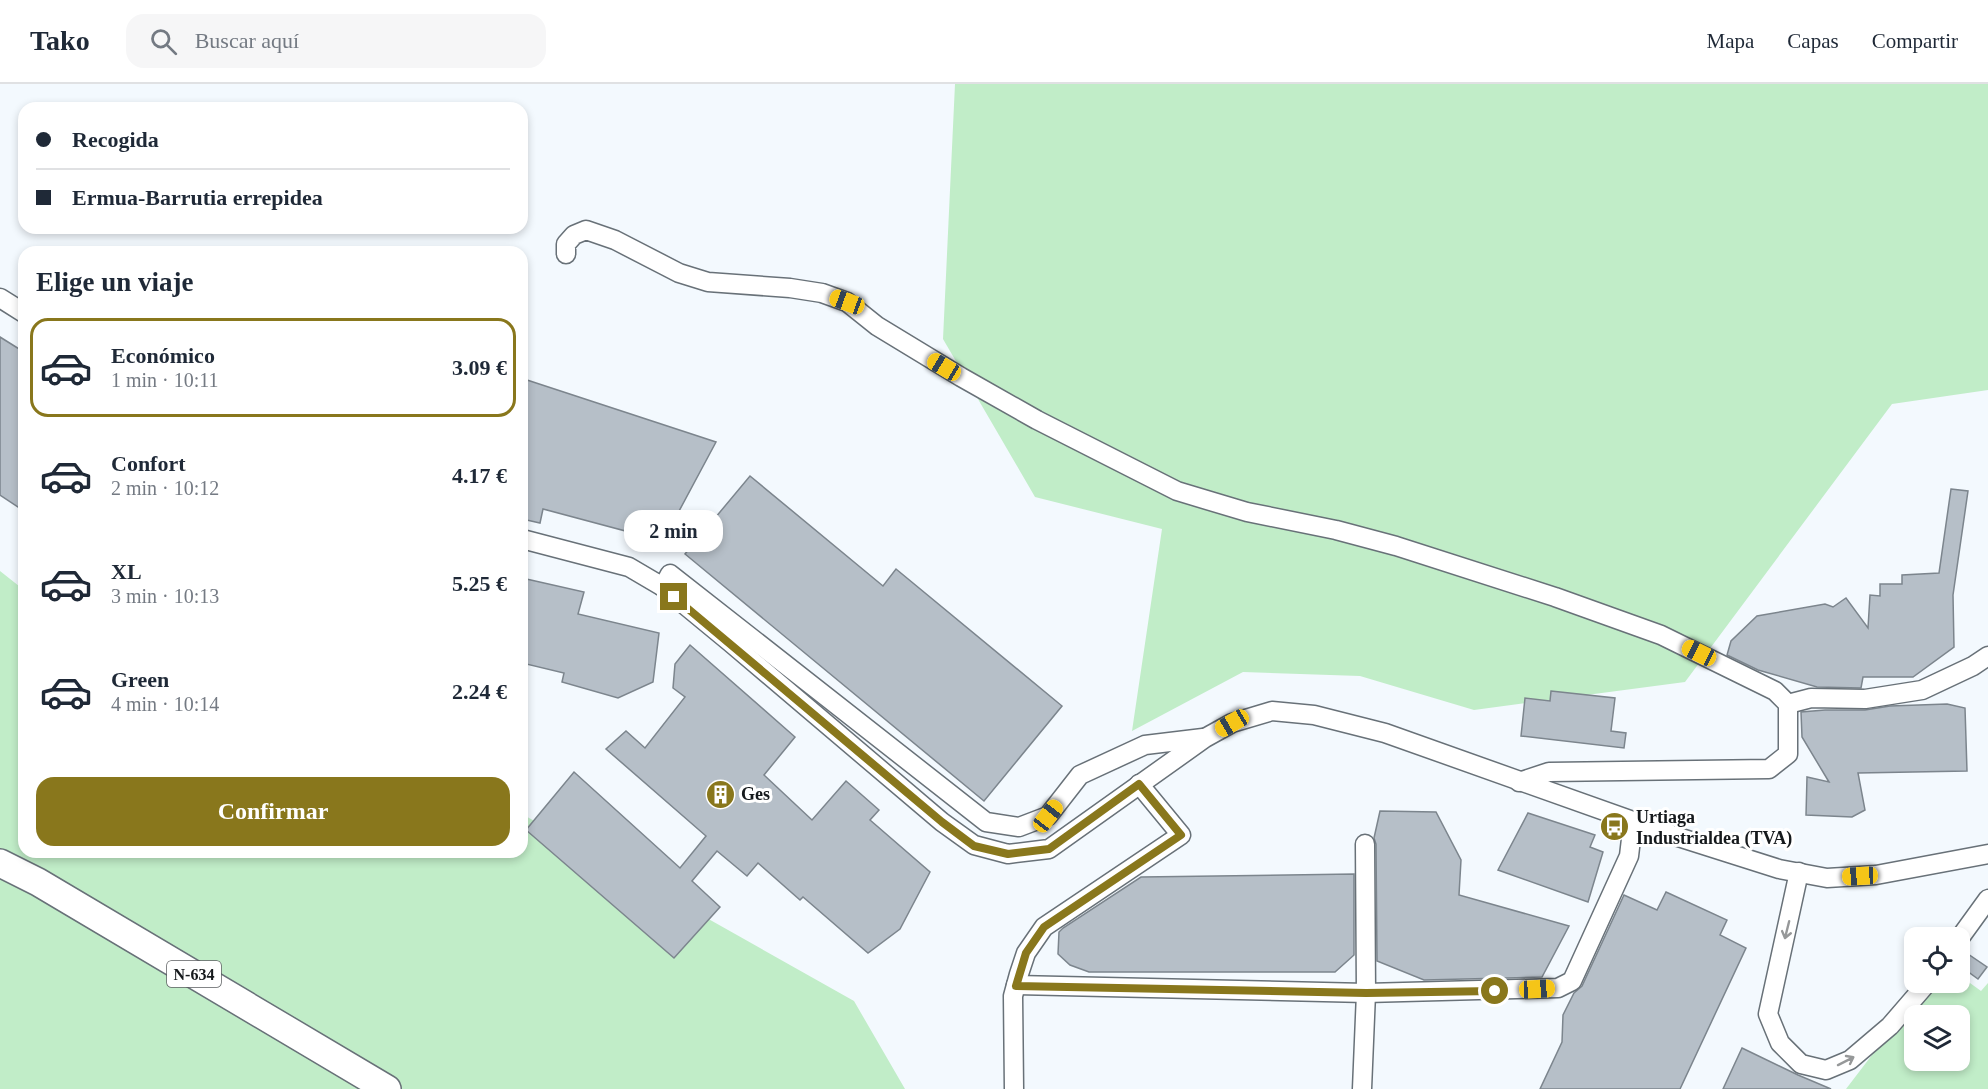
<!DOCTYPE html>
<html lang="es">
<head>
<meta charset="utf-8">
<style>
  :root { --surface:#fff; --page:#f6f6f7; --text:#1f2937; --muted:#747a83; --line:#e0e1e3; --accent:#89771c }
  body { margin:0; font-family:Georgia,serif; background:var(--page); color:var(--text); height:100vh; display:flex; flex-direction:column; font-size:22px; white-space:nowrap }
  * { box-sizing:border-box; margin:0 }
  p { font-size:20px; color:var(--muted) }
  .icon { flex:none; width:33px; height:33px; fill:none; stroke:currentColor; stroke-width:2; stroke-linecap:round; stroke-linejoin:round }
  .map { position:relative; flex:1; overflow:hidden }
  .drawer { position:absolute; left:18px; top:162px; width:510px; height:612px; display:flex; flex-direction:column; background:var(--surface); border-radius:18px; box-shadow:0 3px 9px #0003 }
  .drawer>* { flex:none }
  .hud { position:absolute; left:18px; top:18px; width:510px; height:132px; border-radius:18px; box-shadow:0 3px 9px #0003; display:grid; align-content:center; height:132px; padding:0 18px; background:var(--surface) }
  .controls { position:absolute; left:1904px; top:843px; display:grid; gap:12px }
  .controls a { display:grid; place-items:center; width:66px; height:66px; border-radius:12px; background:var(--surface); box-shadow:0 3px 9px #0003; font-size:30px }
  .end { position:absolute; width:27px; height:27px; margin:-14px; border:8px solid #89771c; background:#fff; box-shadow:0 0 0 3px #fff }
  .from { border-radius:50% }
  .bubble { position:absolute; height:42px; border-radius:18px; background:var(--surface); box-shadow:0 3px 9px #0003; font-size:20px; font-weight:800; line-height:42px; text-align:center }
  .car { position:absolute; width:18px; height:36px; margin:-18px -9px; border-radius:8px; box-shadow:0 0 4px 2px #0007; background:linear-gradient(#f5c518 24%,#345 0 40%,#f5c518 0 76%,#345 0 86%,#f5c518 0) }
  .hud b { display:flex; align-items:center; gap:21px; height:57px; font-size:22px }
  .hud b+b { border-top:2px solid var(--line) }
  .hud i { width:15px; height:15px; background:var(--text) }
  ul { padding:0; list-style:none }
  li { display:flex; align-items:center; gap:18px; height:99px; margin:0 12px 9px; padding:0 6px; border:3px solid transparent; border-radius:18px }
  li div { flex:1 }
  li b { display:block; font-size:22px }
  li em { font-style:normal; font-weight:800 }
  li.current { border-color:var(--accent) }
  li>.icon { width:54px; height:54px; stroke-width:1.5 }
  h2 { padding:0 18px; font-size:27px; line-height:72px }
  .cta { display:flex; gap:12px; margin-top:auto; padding:12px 18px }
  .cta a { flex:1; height:69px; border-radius:18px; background:var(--accent); color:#fff; font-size:24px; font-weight:800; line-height:69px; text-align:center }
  header { display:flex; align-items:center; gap:36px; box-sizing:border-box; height:84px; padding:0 30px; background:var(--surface); border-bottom:2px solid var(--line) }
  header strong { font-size:28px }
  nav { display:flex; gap:33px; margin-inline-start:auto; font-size:21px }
  .search { width:420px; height:54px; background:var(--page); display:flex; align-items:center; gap:15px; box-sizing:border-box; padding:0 21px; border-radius:18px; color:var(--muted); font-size:22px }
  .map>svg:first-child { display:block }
</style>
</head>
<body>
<header>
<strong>Tako</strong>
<div class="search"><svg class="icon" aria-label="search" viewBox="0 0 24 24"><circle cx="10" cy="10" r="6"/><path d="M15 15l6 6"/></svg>Buscar aquí</div>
<nav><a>Mapa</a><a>Capas</a><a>Compartir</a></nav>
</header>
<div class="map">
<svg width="1988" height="1005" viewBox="0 0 1988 1005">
  <rect width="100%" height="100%" fill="#f3f9fe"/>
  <g fill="#c1edc8" fill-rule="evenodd">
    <path d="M955 0H1988V306L1892 320 1685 598 1474 626 1360 592 1243 588 1132 647 1162 445 1035 413 943 255Z"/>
    <path d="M0 487 24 506V768H522V730L854 917 905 1005H0Z"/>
    <path d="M1959 891 1981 907 1988 899V1005H1846L1927 899 1959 898ZM1914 932H1959V976H1914Z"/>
  </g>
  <g fill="#b6bfc8" stroke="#7c858d" stroke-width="1.5">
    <path d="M0 253 24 268V427L0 411Z"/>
    <path d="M524 295 716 358 663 457 543 425 540 439 522 435V306Z"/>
    <path d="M750 392 883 502 896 485 1062 622 984 717 685 470Z"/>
    <path d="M1951 405 1968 407 1953 511 1954 563 1913 593H1863L1861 604 1817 603 1758 586 1727 571 1731 557 1757 532 1825 520 1833 523 1846 514 1868 544 1870 511 1880 512V500H1902V491L1939 489Z"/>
    <path d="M522 494 584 508 578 530 659 549 653 598 618 614 562 598 564 589 522 579Z"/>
    <path d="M690 561 795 653 764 691 812 736 846 697 879 726 870 736 930 788 900 845 868 869 803 813 800 816 758 779 747 792 717 767 692 797 720 823 674 874 526 746 574 688 680 784 706 752 606 665 626 647 645 664 685 613 673 604 675 580Z"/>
    <path d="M1551 607 1615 614 1611 647 1626 649 1624 664 1521 652 1525 614 1550 617Z"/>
    <path d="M1947 620 1965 624 1967 687 1858 689 1865 726 1852 733 1806 731 1807 693 1829 698 1802 653 1801 628 1825 626H1865L1890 622Z"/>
    <path d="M1380 727 1436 728 1461 776 1459 811 1569 842 1542 893 1424 896 1377 877 1376 760 1374 754Z"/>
    <path d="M1528 729 1595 751 1590 763 1603 768 1588 818 1498 786Z"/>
    <path d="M1354 790V871L1335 888H1089L1070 881 1058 870 1059 848 1063 844 1141 793Z"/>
    <path d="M1666 808 1727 836 1720 851 1746 864 1680 1005H1540L1562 958 1563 931 1574 909 1582 902 1624 811 1657 826Z"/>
    <path d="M1959 866H1962L1987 883 1978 895 1959 881Z"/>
    <path d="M1742 964 1798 991 1831 1005H1723Z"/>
  </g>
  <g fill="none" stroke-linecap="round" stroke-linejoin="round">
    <defs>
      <g id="minor">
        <path d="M566 170V160L574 151 586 146 615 156 679 189 708 198 790 204 822 209 847 218 877 242 961 293 1037 336 1177 407 1247 428 1336 446 1396 462 1555 513 1661 551 1775 607 1788 620V670L1769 685 1549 688 1519 698"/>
        <path d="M0 214 24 229"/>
        <path d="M522 455 629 483 663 503 731 559 942 738 974 761 1008 770 1049 765 1205 654 1232 639 1272 627 1314 631 1385 649 1675 752 1779 785 1827 794 1876 791 1988 770"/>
        <path d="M663 503 670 490 986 738 1019 743 1048 732 1080 691 1145 661 1203 654"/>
        <path d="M1788 620 1811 614 1865 615 1922 606 1973 582 1988 572"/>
        <path d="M1799 788 1768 930 1780 959 1801 980 1826 986 1850 976 1890 942 1928 898"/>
        <path d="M1959 855 1988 815"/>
        <path d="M1016 901 1366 909 1558 904 1572 897 1629 772 1633 738"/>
        <path d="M1014 1005 1013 912 1019 890 1026 869 1044 843 1181 751 1139 700"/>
        <path d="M1362 1005 1366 909 1365 760"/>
      </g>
      <path id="highway" d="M0 779 38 798 387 1005"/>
    </defs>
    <use href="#minor" stroke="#687178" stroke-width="21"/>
    <use href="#highway" stroke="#687178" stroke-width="30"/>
    <use href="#minor" stroke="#fff" stroke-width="18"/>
    <use href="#highway" stroke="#fff" stroke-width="27"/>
  </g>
  <defs><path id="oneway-shaft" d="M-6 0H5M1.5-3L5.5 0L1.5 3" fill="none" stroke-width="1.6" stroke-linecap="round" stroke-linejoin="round" transform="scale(1.5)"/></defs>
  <g stroke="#969899">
    <use href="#oneway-shaft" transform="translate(1787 846) rotate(104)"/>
    <use href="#oneway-shaft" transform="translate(1846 977) rotate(-27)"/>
  </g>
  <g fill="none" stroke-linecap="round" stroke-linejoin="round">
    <path stroke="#89771c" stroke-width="8" d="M674 513 942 738 974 762 1008 770 1049 765 1139 700 1181 751 1044 843 1026 869 1016 902 1366 909 1495 907"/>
  </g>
  <defs>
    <symbol id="building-disc" viewBox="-11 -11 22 22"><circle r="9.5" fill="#89771c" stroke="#fff"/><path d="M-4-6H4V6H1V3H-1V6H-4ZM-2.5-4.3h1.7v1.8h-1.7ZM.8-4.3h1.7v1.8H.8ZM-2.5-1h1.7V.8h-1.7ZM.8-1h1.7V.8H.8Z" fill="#fff"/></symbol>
    <symbol id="bus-disc" viewBox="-11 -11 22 22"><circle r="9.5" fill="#89771c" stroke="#fff"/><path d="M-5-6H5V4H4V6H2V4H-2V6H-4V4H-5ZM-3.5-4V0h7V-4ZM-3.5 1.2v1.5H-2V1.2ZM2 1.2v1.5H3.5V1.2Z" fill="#fff"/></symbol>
  </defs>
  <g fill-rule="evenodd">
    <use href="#building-disc" x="704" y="694" width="33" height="33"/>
    <use href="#bus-disc" x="1598" y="726" width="33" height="33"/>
  </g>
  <g text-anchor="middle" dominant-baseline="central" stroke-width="6" stroke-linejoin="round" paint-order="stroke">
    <rect fill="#fff" stroke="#5b5e60" stroke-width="1.5" x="167" y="877" width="54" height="26" rx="4.5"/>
    <g font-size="16" font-weight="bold" fill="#15191c">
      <text x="194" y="890">N-634</text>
    </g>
    <g font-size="18" font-weight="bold" fill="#15191c" stroke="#fff" text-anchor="start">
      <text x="741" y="710">Ges</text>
      <text x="1636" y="733">Urtiaga<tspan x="1636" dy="21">Industrialdea (TVA)</tspan></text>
    </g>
  </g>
</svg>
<div class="controls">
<a><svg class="icon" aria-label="locate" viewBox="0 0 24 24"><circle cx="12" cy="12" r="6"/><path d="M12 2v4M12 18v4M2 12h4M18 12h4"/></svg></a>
<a><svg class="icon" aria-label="layers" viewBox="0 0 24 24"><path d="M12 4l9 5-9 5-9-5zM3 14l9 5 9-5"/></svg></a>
</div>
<i class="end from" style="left:1495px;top:907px"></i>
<i class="end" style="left:674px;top:513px"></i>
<div class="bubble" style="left:624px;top:426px;width:99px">2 min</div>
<i class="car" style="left:847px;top:218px;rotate:290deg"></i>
<i class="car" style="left:944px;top:283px;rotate:301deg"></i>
<i class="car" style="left:1699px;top:569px;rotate:296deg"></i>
<i class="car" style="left:1232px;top:639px;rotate:240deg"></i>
<i class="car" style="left:1048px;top:732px;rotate:38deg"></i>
<i class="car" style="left:1860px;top:792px;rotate:267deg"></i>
<i class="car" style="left:1537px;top:905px;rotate:87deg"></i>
<div class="hud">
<b><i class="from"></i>Recogida</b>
<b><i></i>Ermua-Barrutia errepidea</b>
</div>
<section class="drawer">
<h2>Elige un viaje</h2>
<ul>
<li class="current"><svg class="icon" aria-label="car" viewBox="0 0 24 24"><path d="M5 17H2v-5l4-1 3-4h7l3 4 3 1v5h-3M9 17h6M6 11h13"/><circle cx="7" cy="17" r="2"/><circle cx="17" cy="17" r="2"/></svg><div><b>Económico</b><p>1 min · 10:11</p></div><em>3.09 €</em></li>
<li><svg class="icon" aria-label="car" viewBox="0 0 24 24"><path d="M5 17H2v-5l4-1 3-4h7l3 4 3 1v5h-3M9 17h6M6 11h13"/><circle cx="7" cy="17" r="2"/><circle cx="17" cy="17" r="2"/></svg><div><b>Confort</b><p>2 min · 10:12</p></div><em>4.17 €</em></li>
<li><svg class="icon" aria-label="car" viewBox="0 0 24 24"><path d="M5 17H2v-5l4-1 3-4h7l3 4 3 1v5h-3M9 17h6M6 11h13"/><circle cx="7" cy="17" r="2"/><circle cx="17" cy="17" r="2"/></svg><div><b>XL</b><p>3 min · 10:13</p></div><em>5.25 €</em></li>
<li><svg class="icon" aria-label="car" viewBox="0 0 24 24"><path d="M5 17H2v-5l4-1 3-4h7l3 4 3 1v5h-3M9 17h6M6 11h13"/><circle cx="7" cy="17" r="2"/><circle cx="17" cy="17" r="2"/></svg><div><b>Green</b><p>4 min · 10:14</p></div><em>2.24 €</em></li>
</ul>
<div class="cta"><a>Confirmar</a></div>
</section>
</div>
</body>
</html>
